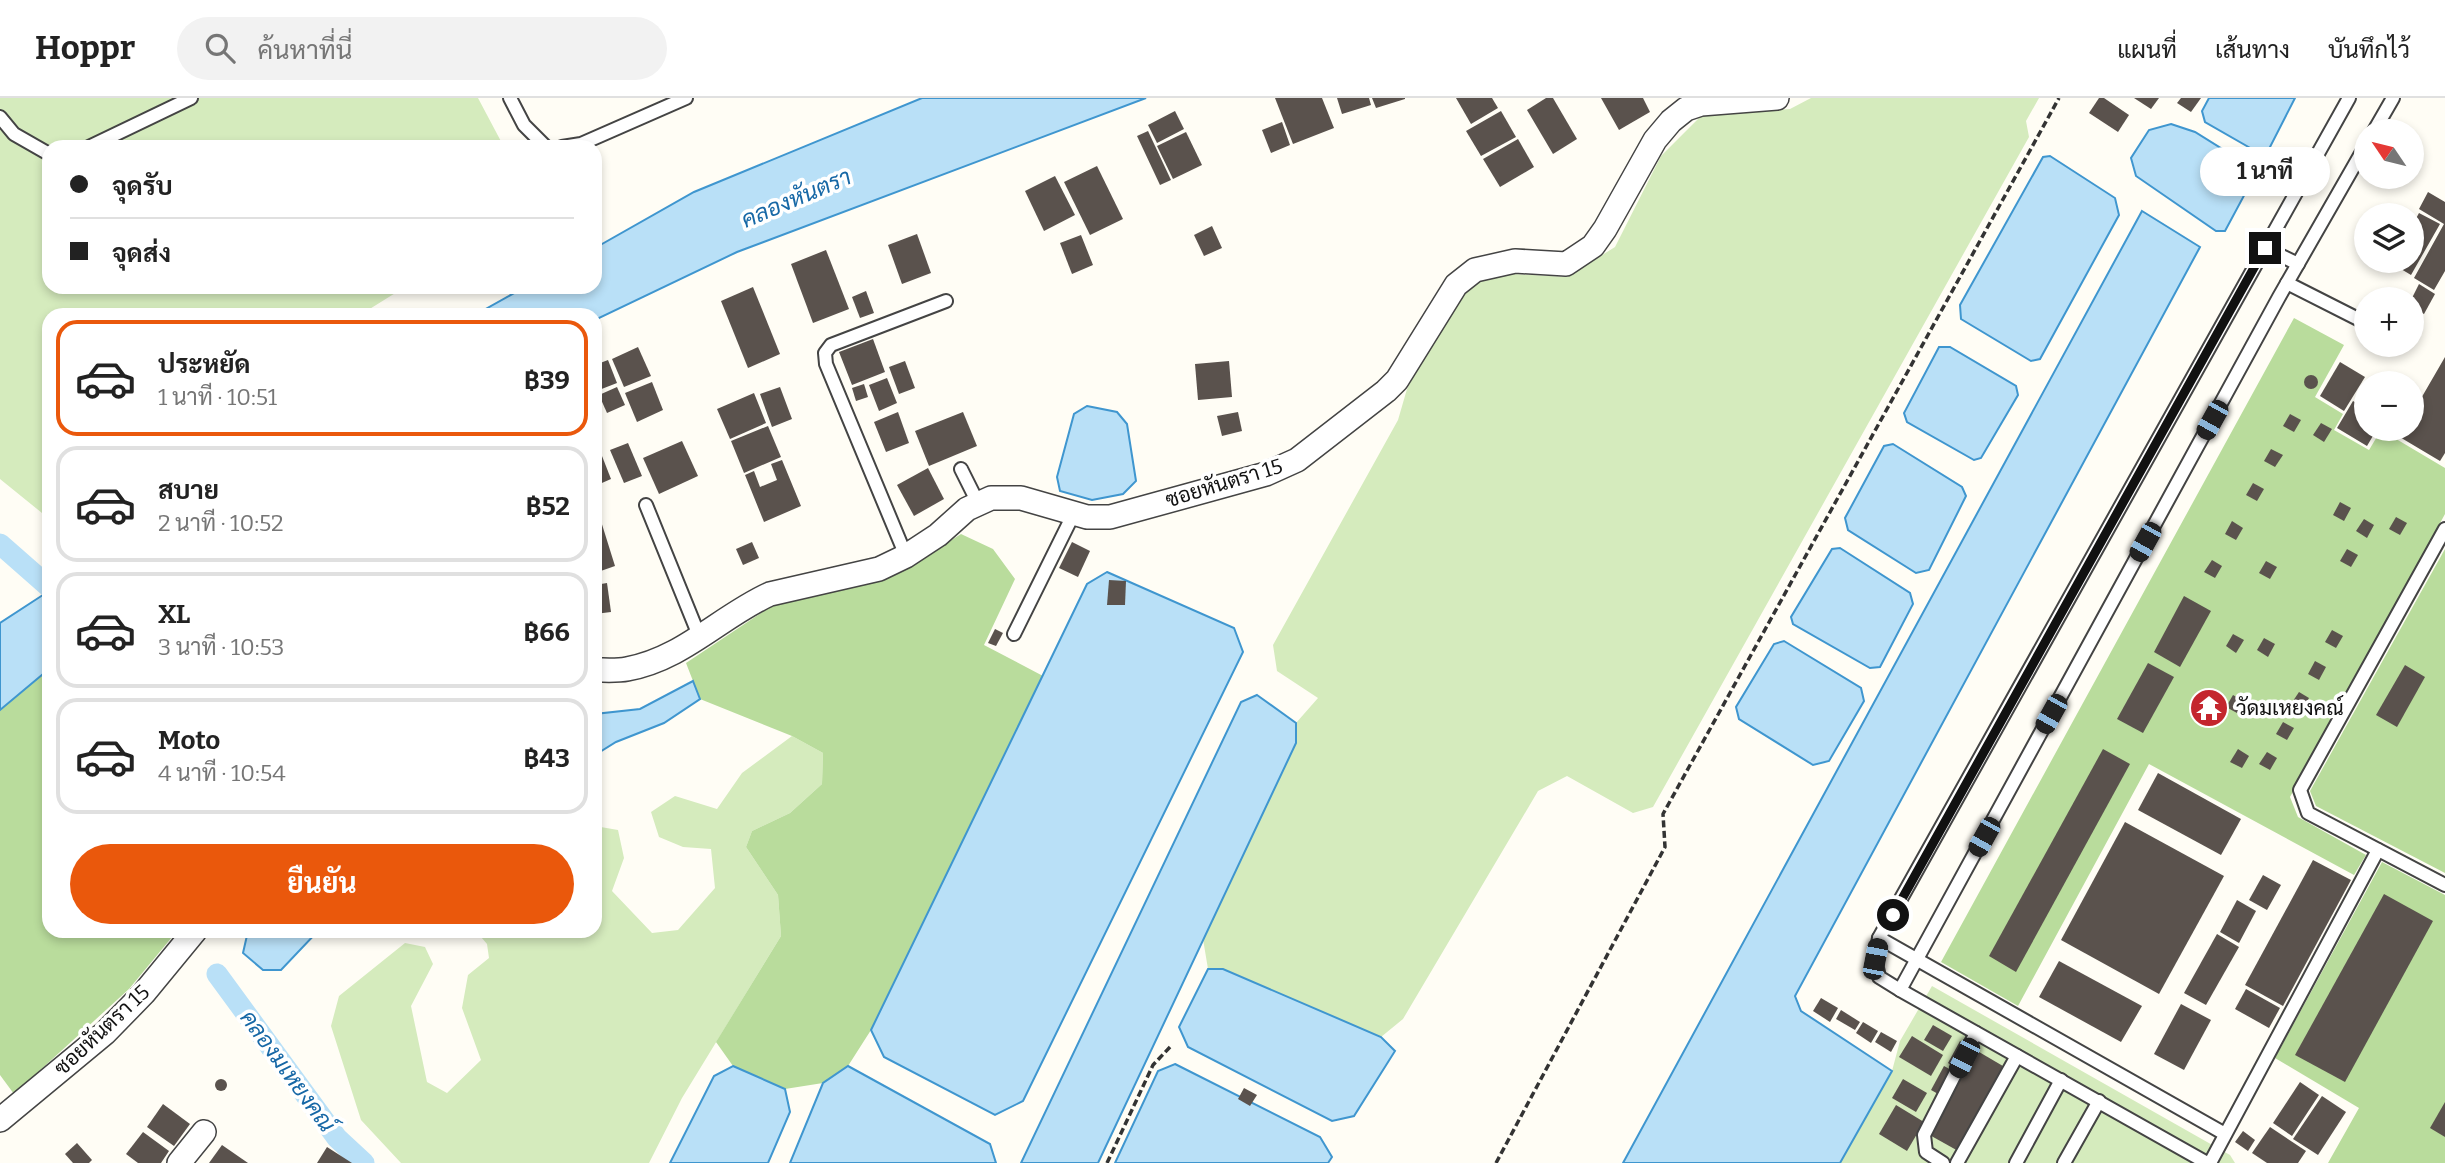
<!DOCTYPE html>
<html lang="th">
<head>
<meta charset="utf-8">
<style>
  :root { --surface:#fff; --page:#f2f2f2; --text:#222; --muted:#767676; --line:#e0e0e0; --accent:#ea580c }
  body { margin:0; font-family:Bitter,Sarabun,serif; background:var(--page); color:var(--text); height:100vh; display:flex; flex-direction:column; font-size:26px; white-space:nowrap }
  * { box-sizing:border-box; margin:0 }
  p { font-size:23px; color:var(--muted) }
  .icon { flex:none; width:38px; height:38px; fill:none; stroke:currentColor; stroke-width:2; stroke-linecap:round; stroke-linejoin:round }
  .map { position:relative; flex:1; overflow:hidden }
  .side { position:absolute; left:42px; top:210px; width:560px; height:630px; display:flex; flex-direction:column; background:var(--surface); border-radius:21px; box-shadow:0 4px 10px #0003 }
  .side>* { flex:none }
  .guide { position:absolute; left:42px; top:42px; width:560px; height:154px; border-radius:21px; box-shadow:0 4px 10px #0003; display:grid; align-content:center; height:154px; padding:0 28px; background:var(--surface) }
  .needle { width:46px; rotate:305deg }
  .tools { position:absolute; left:2354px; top:21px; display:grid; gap:14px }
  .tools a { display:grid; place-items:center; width:70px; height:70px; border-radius:50%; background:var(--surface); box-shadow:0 4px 10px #0003; font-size:35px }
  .end { position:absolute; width:32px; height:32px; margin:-16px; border:9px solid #111; background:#fff; box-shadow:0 0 0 4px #fff }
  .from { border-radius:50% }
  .bubble { position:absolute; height:49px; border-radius:24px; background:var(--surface); box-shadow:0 4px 10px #0003; font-size:23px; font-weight:700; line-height:49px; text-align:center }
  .car { position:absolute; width:21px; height:42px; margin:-21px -10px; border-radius:9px; box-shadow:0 0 5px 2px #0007; background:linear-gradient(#222 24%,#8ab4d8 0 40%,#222 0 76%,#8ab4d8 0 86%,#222 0) }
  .guide b { display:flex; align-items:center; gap:24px; height:66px; font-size:26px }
  .guide b+b { border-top:2px solid var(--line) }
  .guide i { width:18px; height:18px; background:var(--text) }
  ul { padding:12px 0 0; list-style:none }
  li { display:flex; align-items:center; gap:21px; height:116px; margin:0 14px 10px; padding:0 14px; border:4px solid var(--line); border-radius:21px }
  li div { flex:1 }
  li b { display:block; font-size:26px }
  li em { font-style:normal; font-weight:700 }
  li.active { border-color:var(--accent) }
  li>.icon { width:63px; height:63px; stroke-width:1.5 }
  .action { display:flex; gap:14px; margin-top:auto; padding:14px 28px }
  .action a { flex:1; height:80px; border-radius:42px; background:var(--accent); color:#fff; font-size:28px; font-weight:700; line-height:80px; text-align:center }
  header { display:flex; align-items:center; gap:42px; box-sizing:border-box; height:98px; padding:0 35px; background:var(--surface); border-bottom:2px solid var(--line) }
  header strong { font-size:33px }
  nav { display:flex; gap:38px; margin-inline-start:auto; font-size:24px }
  .search { width:490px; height:63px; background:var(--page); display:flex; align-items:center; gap:18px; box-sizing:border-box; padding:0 24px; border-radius:38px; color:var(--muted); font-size:26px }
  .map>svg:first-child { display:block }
</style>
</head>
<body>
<header>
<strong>Hoppr</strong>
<div class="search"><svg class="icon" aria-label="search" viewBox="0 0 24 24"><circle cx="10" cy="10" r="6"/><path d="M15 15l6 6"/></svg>ค้นหาที่นี่</div>
<nav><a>แผนที่</a><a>เส้นทาง</a><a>บันทึกไว้</a></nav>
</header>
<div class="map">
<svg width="2445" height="1065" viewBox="0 0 2445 1065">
  <rect width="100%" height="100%" fill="#fffdf5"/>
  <g fill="#d5ebbd">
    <path d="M0 0H478L504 49H49V189H405L360 217H49V410L42 415 0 381Z"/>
    <path d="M1811 0H2039L2026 23 2029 39 1653 709 1633 715 1567 678 1538 693 1403 921 1381 939 1223 871H1208L1203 841 1296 645V625L1318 600 1277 573 1273 547 1398 322 1407 291 1447 212 1470 186 1495 175 1567 179 1615 149 1661 58 1702 17 1790 11Z"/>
    <path d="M792 638 823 655 822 686 790 715 752 733 746 749 778 797 781 838 682 1000 649 1065H401L361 1022 331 928 339 898 405 845 425 849 433 866 411 908 427 984 447 995 481 962 462 910 468 877 489 860 487 846 476 833H595V728L618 732 624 760 612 793 652 835 678 832 715 790 711 751 683 749 659 739 651 714 675 698 717 711 742 675Z"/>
    <path d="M1932 888 2230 1057 2235 1065H1840L1892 973 1900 943Z"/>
  </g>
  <g fill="#b9dc9c">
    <path d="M2294 220 2344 247 2315 299 2343 316 2334 332 2369 352 2381 332 2445 370V416L2290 699 2298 719 2366 757 2354 777 2149 666 2018 908 1941 864Z"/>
    <path d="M961 436 993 451 1015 481 984 547 1043 578 871 932 848 968 823 985 785 991 733 968 716 944 781 838 778 797 746 749 752 733 790 715 822 686 823 655 792 638 700 601 686 565 773 507 877 482 922 461Z"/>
    <path d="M2445 451V775L2316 708 2310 693Z"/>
    <path d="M49 571V833H177L129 891 14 996 0 977V612Z"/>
    <path d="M2382 764 2445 797V1065H2328L2359 1010 2275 960Z"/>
  </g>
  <g fill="#b9e0f7" stroke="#3f96cf" stroke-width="2">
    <path d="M922 0H1146L737 154 595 222V217H475L525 189H595V150L694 94Z"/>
    <path d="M2209 0H2295L2268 53 2259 55 2205 24 2202 13Z"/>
    <path d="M2171 26 2195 34 2251 69 2254 79 2225 133H2216L2136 78 2131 60 2149 32Z"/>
    <path d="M2050 58 2115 100 2119 117 2040 261 2031 263 1961 221 1960 207 2043 59Z"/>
    <path d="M2142 113 2200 149 1795 898 1801 913 1892 973 1840 1065H1623Z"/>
    <path d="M1939 249H1950L2016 288 2018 297 1981 360 1974 362 1907 324 1904 315Z"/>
    <path d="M1087 308 1117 314 1127 326 1136 383 1123 396 1092 402 1060 393 1057 379 1074 316Z"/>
    <path d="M1893 346 1962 389 1966 398 1929 472 1916 475 1848 432 1845 420 1884 348Z"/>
    <path d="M1840 450 1910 495 1913 506 1880 569 1870 570 1793 526 1791 519 1832 451Z"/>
    <path d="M1107 474 1234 530 1243 554 1023 1003 995 1017 884 959 871 932 1087 486Z"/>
    <path d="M49 493V571L0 612V525Z"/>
    <path d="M1784 543 1861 590 1864 603 1829 663 1813 667 1739 621 1736 609 1774 546Z"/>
    <path d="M693 583 700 601 664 625 616 644 595 657V616L640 611Z"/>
    <path d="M1257 597 1296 625V645L1098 1065H1021L1241 604Z"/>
    <path d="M248 833H318L281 872H263L243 855Z"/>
    <path d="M1208 871H1223L1381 939 1395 953 1354 1018 1332 1023 1188 949 1179 929Z"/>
    <path d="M1175 966 1320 1039 1332 1059 1328 1065H1115L1158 973Z"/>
    <path d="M733 968 785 991 790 1014 768 1065H670L714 978Z"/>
    <path d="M848 968 990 1046 996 1065H790L823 985Z"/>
  </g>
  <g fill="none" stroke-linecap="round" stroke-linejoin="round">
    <g stroke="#b9e0f7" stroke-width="21">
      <path d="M0 446 49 489"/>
      <path d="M217 876 337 1040 364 1065"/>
    </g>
  </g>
  <g fill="#5a524d">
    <path d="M1275 0H1322L1334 30 1293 46Z"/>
    <path d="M1337 0H1369L1371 7 1342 16Z"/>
    <path d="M1372 0H1405V1L1376 10Z"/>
    <path d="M1456 0H1492L1498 10 1471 26Z"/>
    <path d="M1546 0H1553L1577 41 1553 56 1527 12Z"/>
    <path d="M1601 0H1643L1650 14 1619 32Z"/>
    <path d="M2099 0H2104L2129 17 2118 34 2089 15Z"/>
    <path d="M2134 0H2159L2151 11Z"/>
    <path d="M2181 0H2201L2191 14 2177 5Z"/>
    <path d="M1175 13 1184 31 1157 45 1148 27Z"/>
    <path d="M1501 13 1516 39 1481 58 1466 33Z"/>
    <path d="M1282 24 1290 47 1271 55 1262 32Z"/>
    <path d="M1148 33 1171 82 1160 87 1137 38Z"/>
    <path d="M1186 34 1202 67 1173 81 1157 48Z"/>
    <path d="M1518 41 1534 69 1500 89 1483 61Z"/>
    <path d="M1097 68 1123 121 1090 137 1064 84Z"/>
    <path d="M1055 78 1075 117 1044 133 1025 93Z"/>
    <path d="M2428 94 2445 104V173L2434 192 2414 180 2444 126 2419 111Z"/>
    <path d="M2419 115 2440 126 2411 177 2391 165 2392 163H2412V128Z"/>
    <path d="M1212 128 1222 150 1204 158 1194 137Z"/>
    <path d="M917 136 931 175 902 186 888 147Z"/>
    <path d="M1081 137 1093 167 1072 176 1060 145Z"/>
    <path d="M826 152 849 211 813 225 791 166Z"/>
    <path d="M2419 186 2435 196 2424 216 2412 210V200Z"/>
    <path d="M753 189 780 256 748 270 721 203Z"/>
    <path d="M866 193 874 215 860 220 852 199Z"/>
    <path d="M873 241 885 274 852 287 839 254Z"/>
    <path d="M638 249 651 278 624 289 612 261Z"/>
    <path d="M2445 259V355L2440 363 2398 338 2403 331H2412V316Z"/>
    <path d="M608 262 617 285 599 292 595 283V267Z"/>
    <path d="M905 263 915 290 899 296 889 269Z"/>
    <path d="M1229 263 1232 299 1198 302 1195 266Z"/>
    <path d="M2340 264 2365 279 2344 313 2320 298Z"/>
    <circle cx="2311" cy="284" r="7"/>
    <path d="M887 280 897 305 879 313 869 287Z"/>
    <path d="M652 284 663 312 637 324 625 295Z"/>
    <path d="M864 286 868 299 856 303 852 290Z"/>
    <path d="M617 289 625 307 607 315 599 297Z"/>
    <path d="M780 289 792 321 772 329 760 296Z"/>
    <path d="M754 295 766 325 730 341 717 311Z"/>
    <path d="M2353 303 2366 311V331H2377L2367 348 2337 330Z"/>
    <path d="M898 314 909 345 886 354 874 324Z"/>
    <path d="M963 314 977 348 929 368 915 333Z"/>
    <path d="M1238 314 1242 333 1222 338 1217 318Z"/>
    <path d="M2290 316 2301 322 2294 334 2283 328Z"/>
    <path d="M2321 325 2332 331 2324 344 2313 337Z"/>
    <path d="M768 328 781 359 744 375 731 343Z"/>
    <path d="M682 343 698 378 659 396 643 360Z"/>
    <path d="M628 345 642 378 624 385 610 352Z"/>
    <path d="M2271 351 2283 357 2275 369 2264 363Z"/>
    <path d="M602 358 611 381 595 388V361Z"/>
    <path d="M782 362 801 408 764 424 745 377 754 373 760 389 777 382 771 366Z"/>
    <path d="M928 370 944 401 914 418 897 387Z"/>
    <path d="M2253 385 2264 391 2257 403 2246 397Z"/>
    <path d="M2340 404 2351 410 2344 423 2333 417Z"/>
    <path d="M2396 419 2407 425 2400 437 2389 431Z"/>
    <path d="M600 420 615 468 595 475V421Z"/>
    <path d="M2364 421 2374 427 2367 440 2356 433Z"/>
    <path d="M2232 423 2243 430 2236 442 2225 436Z"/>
    <path d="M752 444 759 460 743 467 736 451Z"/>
    <path d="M1072 444 1090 453 1078 479 1059 470Z"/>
    <path d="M2347 451 2358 457 2351 469 2340 463Z"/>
    <path d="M2212 462 2222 468 2215 480 2204 474Z"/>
    <path d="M2266 463 2277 469 2270 481 2259 475Z"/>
    <path d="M1109 482 1126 483 1125 507H1107Z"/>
    <path d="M607 485 611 514 595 516V487Z"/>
    <path d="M2184 498 2211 513 2180 569 2154 554Z"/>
    <path d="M995 531 1003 535 996 548 988 545Z"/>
    <path d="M2332 532 2343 538 2336 550 2325 544Z"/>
    <path d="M2233 536 2244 542 2236 555 2226 548Z"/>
    <path d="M2264 540 2275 546 2268 559 2257 552Z"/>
    <path d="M2315 563 2326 569 2319 582 2308 576Z"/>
    <path d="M2148 565 2174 579 2143 635 2117 621Z"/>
    <path d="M2405 567 2425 579 2397 629 2376 617Z"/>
    <path d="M2299 594 2309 600 2302 612 2291 606Z"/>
    <path d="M2233 597 2244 603 2237 615 2226 609Z"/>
    <path d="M2283 624 2294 630 2287 642 2276 636Z"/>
    <path d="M2103 651 2130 666 2016 874 1989 858Z"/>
    <path d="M2238 651 2249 658 2242 670 2230 664Z"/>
    <path d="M2267 654 2277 660 2270 672 2259 666Z"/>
    <path d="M2158 675 2241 721 2221 757 2138 712Z"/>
    <path d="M2125 724 2224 778 2159 896 2061 842Z"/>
    <path d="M2313 762 2351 782 2283 908 2245 887Z"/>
    <path d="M2263 777 2281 787 2267 812 2249 802Z"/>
    <path d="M2384 796 2433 823 2345 984 2295 957Z"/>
    <path d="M2237 802 2256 813 2239 845 2220 834Z"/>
    <path d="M2217 836 2239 849 2206 907 2184 895Z"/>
    <path d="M2059 863 2142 908 2121 944 2039 899Z"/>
    <path d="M2246 891 2280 910 2269 930 2235 911Z"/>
    <path d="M1821 900 1838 910 1830 924 1813 913Z"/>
    <path d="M2181 906 2211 922 2184 972 2154 956Z"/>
    <path d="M1841 912 1860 924 1855 932 1836 921Z"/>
    <path d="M1863 924 1878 933 1871 945 1856 935Z"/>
    <path d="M1933 927 1952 938 1943 953 1924 942Z"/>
    <path d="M1881 934 1897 943 1891 954 1875 944Z"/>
    <path d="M1912 938 1943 957 1931 978 1899 959Z"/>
    <path d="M1960 943 1967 948 1955 970 1948 965Z"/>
    <path d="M1974 951 2008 971 1960 1054 1926 1035Z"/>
    <path d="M1944 968 1953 973 1940 997 1931 992Z"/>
    <circle cx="221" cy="987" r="6"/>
    <path d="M1903 981 1927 995 1916 1014 1892 1000Z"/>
    <path d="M2300 984 2319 997 2292 1038 2273 1025Z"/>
    <path d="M1244 990 1257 997 1250 1008 1238 1001Z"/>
    <path d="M2322 998 2346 1014 2318 1057 2293 1041Z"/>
    <path d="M2445 1004V1039L2430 1030Z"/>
    <path d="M163 1006 190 1026 174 1048 147 1029Z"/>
    <path d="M1896 1007 1924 1024 1907 1053 1879 1036Z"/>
    <path d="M2270 1029 2306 1053 2298 1065H2267L2252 1055Z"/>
    <path d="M2243 1033 2255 1042 2248 1053 2235 1044Z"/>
    <path d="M143 1034 169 1053 161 1065H138L126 1056Z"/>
    <path d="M77 1045 92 1062 89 1065H73L65 1056Z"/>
    <path d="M222 1047 248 1065H209Z"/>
    <path d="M327 1049 352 1065H317Z"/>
  </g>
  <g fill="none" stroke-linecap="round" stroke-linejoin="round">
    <defs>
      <g id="lane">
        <path d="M510 0 524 27 546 49"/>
        <path d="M0 19 14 36 49 56"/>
        <path d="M2374 33 2393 0"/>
        <path d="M89 49 191 0"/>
        <path d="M562 49 581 46 686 0"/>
        <path d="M2265 150 2298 166"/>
        <path d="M2287 185 2366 225"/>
        <path d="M961 371 978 405"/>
        <path d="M646 407 700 540"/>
        <path d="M2445 431 2300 692 2308 715 2445 787"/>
        <path d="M906 458 826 266 825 255 831 247 946 203"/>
        <path d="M1014 536 1074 415"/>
        <path d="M1879 840 2225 1036"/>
        <path d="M1900 892 2279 199 2366 47"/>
        <path d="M1943 1065 1926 1054 1924 1037 1976 935"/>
        <path d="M1957 1065 2017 958"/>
        <path d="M2016 1065 2061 982"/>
        <path d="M2064 1065 2099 1003"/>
        <path d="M2207 1065 1900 892 1879 879 1875 861 1879 840 2349 0"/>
        <path d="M2210 1065 2378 752"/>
      </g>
      <g id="street">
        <path d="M595 572C605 572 617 573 627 571 683 561 721 518 770 496L879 471 906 458 938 437 967 411 991 400H1021L1087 419H1110L1266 376 1297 362 1386 293 1397 282 1456 187 1475 172 1515 163 1566 166 1593 148 1605 131 1655 42 1671 23 1686 11 1701 6 1777 0"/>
        <path d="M0 1022 105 935 144 895 195 833"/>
        <path d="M179 1065 204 1034"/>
      </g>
    </defs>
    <use href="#lane" stroke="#444" stroke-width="16"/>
    <use href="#street" stroke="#444" stroke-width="26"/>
    <g stroke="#333" stroke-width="3.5" stroke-dasharray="7 3.5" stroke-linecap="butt">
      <path d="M1107 1065 1153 967 1171 948"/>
      <path d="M1496 1065 1665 749 1663 716 2059 0"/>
    </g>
    <use href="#lane" stroke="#fff" stroke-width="12"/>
    <use href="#street" stroke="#fff" stroke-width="23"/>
  </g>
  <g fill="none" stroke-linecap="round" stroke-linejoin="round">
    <path stroke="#111" stroke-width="9" d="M1893 817 2265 150"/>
  </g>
  <defs>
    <symbol id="temple-disc" viewBox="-11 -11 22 22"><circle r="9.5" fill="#c4262e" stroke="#fff"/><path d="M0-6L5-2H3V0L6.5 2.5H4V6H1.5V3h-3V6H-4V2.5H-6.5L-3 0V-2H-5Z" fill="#fff"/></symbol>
  </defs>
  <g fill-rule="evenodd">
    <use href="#temple-disc" x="2187" y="588" width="44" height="44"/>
  </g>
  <g text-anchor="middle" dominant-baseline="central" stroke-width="7" stroke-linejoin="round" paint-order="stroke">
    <g font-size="21" fill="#111" stroke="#fff">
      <text transform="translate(1224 385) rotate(-17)">ซอยหันตรา 15</text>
      <text transform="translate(102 932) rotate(-43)">ซอยหันตรา 15</text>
    </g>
    <g font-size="21" fill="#111" stroke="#fff" text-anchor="start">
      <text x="2236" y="610">วัดมเหยงคณ์</text>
    </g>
    <g font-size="23" font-style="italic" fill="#1768a6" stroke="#fff">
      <text transform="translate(796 100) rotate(-23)">คลองหันตรา</text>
      <text transform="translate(288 973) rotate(54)">คลองมเหยงคณ์</text>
    </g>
  </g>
</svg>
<div class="tools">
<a><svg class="needle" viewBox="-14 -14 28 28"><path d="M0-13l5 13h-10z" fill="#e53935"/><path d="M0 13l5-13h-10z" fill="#767676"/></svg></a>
<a><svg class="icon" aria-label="layers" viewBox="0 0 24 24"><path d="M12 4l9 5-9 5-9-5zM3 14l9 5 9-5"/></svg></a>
<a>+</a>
<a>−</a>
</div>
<i class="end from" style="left:1893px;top:817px"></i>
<i class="end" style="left:2265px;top:150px"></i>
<div class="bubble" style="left:2200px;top:49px;width:130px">1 นาที</div>
<i class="car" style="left:2212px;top:322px;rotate:209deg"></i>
<i class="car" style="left:2145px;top:444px;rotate:209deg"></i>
<i class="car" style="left:2051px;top:616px;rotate:209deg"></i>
<i class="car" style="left:1984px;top:739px;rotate:209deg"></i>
<i class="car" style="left:1875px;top:861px;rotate:11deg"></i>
<i class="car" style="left:1964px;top:960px;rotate:207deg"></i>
<div class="guide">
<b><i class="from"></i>จุดรับ</b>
<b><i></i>จุดส่ง</b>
</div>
<section class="side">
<ul>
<li class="active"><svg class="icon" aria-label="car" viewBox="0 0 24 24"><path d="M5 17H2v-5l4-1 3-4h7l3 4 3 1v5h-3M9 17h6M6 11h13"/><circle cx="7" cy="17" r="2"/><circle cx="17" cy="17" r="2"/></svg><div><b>ประหยัด</b><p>1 นาที · 10:51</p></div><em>฿39</em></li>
<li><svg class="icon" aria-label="car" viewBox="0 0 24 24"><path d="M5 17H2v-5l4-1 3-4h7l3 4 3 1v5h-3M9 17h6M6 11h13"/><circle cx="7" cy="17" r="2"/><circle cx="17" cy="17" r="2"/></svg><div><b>สบาย</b><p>2 นาที · 10:52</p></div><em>฿52</em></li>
<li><svg class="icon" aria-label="car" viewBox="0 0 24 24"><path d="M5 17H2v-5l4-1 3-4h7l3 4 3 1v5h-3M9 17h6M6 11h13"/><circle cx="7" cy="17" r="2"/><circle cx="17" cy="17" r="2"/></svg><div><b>XL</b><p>3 นาที · 10:53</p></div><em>฿66</em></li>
<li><svg class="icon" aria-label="car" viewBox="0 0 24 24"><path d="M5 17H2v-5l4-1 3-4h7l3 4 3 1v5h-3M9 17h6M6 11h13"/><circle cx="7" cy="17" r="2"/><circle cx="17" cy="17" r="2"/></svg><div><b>Moto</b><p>4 นาที · 10:54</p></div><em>฿43</em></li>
</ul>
<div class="action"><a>ยืนยัน</a></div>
</section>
</div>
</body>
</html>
